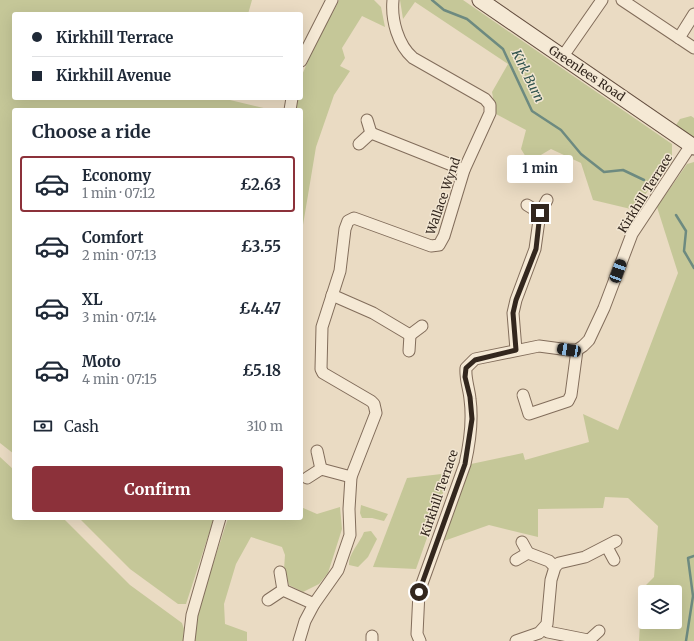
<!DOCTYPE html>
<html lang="en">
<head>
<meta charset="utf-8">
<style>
  :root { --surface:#fff; --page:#f2f2f3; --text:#1f2937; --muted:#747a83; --line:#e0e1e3; --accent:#8c313a }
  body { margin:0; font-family:Merriweather,serif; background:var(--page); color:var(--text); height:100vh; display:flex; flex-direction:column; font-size:15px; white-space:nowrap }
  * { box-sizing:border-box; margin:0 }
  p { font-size:13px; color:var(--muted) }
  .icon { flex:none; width:22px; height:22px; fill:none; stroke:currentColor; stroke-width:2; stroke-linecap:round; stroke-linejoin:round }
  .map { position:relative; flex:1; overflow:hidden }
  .details { position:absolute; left:12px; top:108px; width:291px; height:412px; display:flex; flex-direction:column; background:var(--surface); border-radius:4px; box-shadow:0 4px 16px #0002 }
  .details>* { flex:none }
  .banner { position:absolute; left:12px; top:12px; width:291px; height:88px; border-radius:4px; box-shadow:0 4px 16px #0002; display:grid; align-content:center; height:88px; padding:0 20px; background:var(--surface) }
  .buttons { position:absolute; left:638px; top:585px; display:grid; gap:8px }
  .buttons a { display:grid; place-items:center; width:44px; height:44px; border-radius:4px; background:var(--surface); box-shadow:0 4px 16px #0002; font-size:20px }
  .end { position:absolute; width:18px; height:18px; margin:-9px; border:5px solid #33271e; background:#fff; box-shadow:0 0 0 2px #fff }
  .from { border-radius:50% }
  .bubble { position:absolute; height:28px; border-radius:4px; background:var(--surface); box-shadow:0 4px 16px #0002; font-size:13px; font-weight:700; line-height:28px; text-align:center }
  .car { position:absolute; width:12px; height:24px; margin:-12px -6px; border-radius:5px; box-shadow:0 0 3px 1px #0007; background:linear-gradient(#222 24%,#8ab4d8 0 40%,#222 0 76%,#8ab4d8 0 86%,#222 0) }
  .banner b { display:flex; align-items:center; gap:14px; height:38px; font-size:15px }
  .banner b+b { border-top:1px solid var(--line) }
  .banner i { width:10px; height:10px; background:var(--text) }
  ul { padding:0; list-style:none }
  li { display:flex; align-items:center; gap:12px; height:56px; margin:0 8px 6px; padding:0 12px; border:2px solid transparent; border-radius:4px }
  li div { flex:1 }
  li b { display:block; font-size:15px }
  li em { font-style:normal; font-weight:700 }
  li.active { border-color:var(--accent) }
  li>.icon { width:36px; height:36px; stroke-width:1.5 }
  h2 { padding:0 20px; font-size:18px; line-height:48px }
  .pay { display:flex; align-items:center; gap:10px; height:44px; padding:0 20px; font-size:15px }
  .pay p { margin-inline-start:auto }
  .cta { display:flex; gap:8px; margin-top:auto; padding:8px 20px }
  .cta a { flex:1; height:46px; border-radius:4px; background:var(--accent); color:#fff; font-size:16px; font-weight:700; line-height:46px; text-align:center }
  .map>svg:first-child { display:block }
</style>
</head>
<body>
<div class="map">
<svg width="694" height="641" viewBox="0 0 694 641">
  <rect width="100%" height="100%" fill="#eadbc3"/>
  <g fill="#c5c798" fill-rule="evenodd">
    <path d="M0 0H252L248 14H14V98H231L230 100 272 110H14V454L0 443Z"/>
    <path d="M339 0H374L381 7 385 27 362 16 342 48 345 58 340 66 350 71 334 95 316 147 301 237V110H293L296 98H301L302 75 325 21 332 14Z"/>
    <path d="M400 0H463L672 144V155L635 210 593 200 581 163 551 149 529 162 521 149 526 130 496 114 492 92 508 64 415 2 403 19Z"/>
    <path d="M691 116 694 118V138L676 125 680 119Z"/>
    <path d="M694 162V641H639L642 589 654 577 658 526 628 498 605 497 603 508 538 509V537L489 525 441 542 471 464 523 453 525 460 589 442 583 414 618 430 678 273 657 207 687 164ZM645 592H675V622H645Z"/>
    <path d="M0 457 14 470V518H63L130 585 182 623 184 629 183 641H0Z"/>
    <path d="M450 473 416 569 373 567 407 478Z"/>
    <path d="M361 505 388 514 384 521 372 518H362L360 513Z"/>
    <path d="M301 507 317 514 340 507 342 529 328 573 319 584 303 592 289 585 284 569 285 555 282 547 251 537 236 564 224 604 225 624 247 632V641H193L199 607 228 518H301Z"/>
    <path d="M79 518H214L186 604H178L130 569Z"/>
    <path d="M371 531 377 539 368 557 358 567 349 565C348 554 360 543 364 532Z"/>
  </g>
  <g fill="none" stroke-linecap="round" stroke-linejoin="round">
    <g stroke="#6d8a80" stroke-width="2.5">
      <path d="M432 0 444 10 467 19 503 49 532 111 561 130 581 154 604 172 623 170 644 180"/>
      <path d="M676 215 686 231 684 251 694 268"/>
      <path d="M686 641 693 596 688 558 694 556"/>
    </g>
    <defs>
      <g id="minor">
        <path d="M622 0 694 48"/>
        <path d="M679 38 694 14"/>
        <path d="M563 56 602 0"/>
        <path d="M301 61 332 0"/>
        <path d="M290 110 292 98"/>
        <path d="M367 120 371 133"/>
        <path d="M371 133 464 170"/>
        <path d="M359 144 371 133"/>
        <path d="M527 205 540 213"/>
        <path d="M332 295 373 313 410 335"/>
        <path d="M410 335 422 326"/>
        <path d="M516 350 513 313 516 300 535 249 540 213 547 200"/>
        <path d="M409 351 410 335"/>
        <path d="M523 395 529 414 568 401 571 395 577 350"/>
        <path d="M317 451 321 469"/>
        <path d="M307 478 321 469 351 477"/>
        <path d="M607 547 614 560"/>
        <path d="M528 553 549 561 555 567"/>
        <path d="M516 560 528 553 522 542"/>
        <path d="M280 572 283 590"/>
        <path d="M268 600 283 590 314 604"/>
        <path d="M544 629 548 632 588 640"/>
        <path d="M189 641 192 615 220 518"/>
        <path d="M299 641 305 621 314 604 338 570 350 535 349 509 351 477 376 413 374 404 371 401 323 373 321 369 322 327 340 271 345 229 348 221 354 218 431 246 439 245 444 236 464 170 490 113V105L485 99 413 58C398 45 391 20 393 0"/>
        <path d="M372 641V636"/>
        <path d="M420 641 417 634 419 592 465 464C470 442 473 421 470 399 469 388 465 379 466 368L475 359 539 346 569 350H577L583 346 589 340 604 308 632 234 691 145"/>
        <path d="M516 641 539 633 547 624 551 580 555 567 559 563 585 557 616 541"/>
        <path d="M588 641 599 631"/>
      </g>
      <path id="secondary" d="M480 0 694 147"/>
    </defs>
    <use href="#minor" stroke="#826d5b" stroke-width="13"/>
    <use href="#secondary" stroke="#644e3f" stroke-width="17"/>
    <use href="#minor" stroke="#f5e9d5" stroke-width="11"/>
    <use href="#secondary" stroke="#f5e9d5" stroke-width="15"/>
  </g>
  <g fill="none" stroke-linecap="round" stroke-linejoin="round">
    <path stroke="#33271e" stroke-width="5" d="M419 592 465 464 472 419 470 397 465 377 466 368 475 360 516 350 513 313 516 300 536 249 540 213"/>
  </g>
  <g text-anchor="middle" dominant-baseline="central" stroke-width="3" stroke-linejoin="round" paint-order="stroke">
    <g font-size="12" fill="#33271e" stroke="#f2e6d2">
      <text transform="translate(587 73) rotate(34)">Greenlees Road</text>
      <text transform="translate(645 193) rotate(-58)">Kirkhill Terrace</text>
      <text transform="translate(443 196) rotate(-71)">Wallace Wynd</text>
      <text transform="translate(439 493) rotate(-71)">Kirkhill Terrace</text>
    </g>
    <g font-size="13" font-style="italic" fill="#2f524c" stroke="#f2e6d2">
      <text transform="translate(528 76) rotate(64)">Kirk Burn</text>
    </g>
  </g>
</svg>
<div class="buttons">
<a><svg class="icon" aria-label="layers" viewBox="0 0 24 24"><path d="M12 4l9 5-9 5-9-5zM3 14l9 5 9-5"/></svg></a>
</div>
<i class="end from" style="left:419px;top:592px"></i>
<i class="end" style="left:540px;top:213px"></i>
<div class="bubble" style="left:507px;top:155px;width:66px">1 min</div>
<i class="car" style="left:618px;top:271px;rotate:20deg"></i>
<i class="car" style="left:569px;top:350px;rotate:279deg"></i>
<div class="banner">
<b><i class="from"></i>Kirkhill Terrace</b>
<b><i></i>Kirkhill Avenue</b>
</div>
<section class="details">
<h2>Choose a ride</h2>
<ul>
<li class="active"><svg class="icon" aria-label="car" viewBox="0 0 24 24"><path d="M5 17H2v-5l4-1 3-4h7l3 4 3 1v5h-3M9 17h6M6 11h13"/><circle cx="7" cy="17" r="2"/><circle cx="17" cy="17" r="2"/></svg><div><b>Economy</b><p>1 min · 07:12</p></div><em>£2.63</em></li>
<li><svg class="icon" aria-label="car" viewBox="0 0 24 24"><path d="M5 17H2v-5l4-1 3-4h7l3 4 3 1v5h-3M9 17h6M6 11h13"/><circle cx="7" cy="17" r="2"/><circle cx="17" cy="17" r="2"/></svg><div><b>Comfort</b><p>2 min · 07:13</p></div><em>£3.55</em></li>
<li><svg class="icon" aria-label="car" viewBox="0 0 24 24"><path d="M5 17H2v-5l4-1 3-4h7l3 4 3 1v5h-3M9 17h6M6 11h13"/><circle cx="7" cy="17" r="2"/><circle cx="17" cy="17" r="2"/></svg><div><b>XL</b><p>3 min · 07:14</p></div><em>£4.47</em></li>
<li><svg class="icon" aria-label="car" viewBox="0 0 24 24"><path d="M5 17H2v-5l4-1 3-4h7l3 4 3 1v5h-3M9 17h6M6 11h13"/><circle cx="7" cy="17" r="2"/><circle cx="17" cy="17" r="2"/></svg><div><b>Moto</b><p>4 min · 07:15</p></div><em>£5.18</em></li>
</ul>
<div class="pay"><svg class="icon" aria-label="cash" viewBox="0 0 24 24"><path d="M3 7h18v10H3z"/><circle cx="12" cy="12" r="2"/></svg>Cash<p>310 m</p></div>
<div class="cta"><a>Confirm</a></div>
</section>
</div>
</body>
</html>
